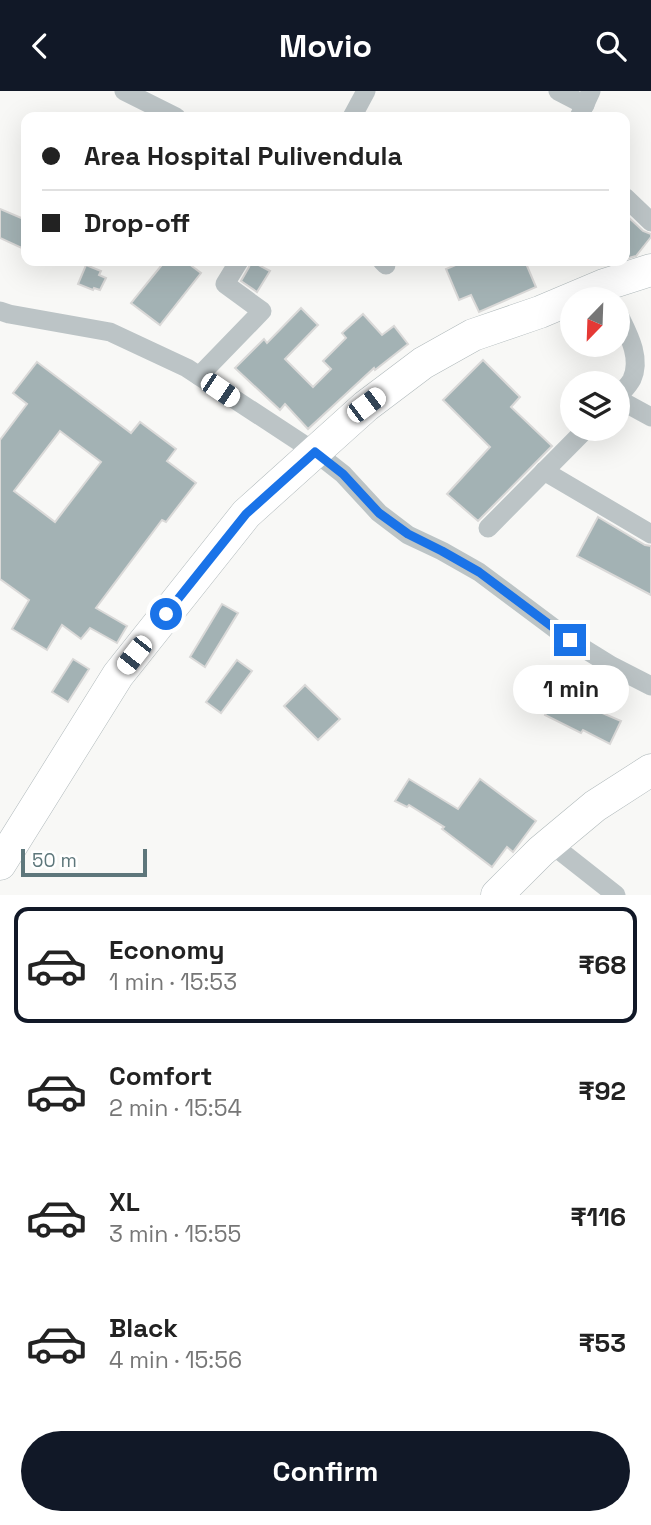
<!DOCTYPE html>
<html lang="en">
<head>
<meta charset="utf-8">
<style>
  :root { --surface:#fff; --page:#f2f2f2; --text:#222; --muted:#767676; --line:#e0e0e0; --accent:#111827 }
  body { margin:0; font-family:"Space Grotesk",sans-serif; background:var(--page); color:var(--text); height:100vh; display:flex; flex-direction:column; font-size:26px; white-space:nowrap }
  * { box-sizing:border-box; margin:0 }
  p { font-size:23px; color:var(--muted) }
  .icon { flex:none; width:38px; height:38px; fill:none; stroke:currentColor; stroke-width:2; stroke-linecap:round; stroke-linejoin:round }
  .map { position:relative; height:804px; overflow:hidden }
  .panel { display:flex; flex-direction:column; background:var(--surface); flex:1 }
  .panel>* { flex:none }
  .banner { position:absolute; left:21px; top:21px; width:609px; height:154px; border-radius:14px; box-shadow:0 7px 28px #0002; display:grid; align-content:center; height:154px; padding:0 21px; background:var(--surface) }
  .needle { width:46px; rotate:203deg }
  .tools { position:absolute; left:560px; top:196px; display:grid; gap:14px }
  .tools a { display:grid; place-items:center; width:70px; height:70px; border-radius:50%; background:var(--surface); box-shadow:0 7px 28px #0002; font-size:35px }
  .scale { position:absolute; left:21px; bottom:18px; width:126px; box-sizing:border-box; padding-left:7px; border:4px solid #5e777b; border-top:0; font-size:19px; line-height:24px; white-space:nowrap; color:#5e777b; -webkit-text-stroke:5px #fff; paint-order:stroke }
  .end { position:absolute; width:32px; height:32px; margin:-16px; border:9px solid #1a73e8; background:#fff; box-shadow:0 0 0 4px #fff }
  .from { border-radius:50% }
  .bubble { position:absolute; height:49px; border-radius:24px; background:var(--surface); box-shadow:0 7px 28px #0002; font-size:23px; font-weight:600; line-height:49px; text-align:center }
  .car { position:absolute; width:21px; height:42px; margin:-21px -10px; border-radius:9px; box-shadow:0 0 5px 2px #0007; background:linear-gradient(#fff 24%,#345 0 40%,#fff 0 76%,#345 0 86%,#fff 0) }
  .banner b { display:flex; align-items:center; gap:24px; height:66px; font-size:26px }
  .banner b+b { border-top:2px solid var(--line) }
  .banner i { width:18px; height:18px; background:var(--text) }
  ul { padding:12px 0 0; list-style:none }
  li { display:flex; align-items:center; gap:21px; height:116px; margin:0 14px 10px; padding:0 7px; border:4px solid transparent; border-radius:14px }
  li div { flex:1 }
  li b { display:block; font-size:26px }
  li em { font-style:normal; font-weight:600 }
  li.current { border-color:var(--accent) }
  li>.icon { width:63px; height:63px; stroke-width:1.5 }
  .button { display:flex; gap:14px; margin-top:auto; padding:14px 21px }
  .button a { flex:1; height:80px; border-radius:42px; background:var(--accent); color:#fff; font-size:28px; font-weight:600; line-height:80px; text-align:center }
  header { display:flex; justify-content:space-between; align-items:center; height:91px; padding:0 21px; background:var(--accent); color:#fff; font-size:32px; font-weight:600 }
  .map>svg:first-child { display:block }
</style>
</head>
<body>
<header><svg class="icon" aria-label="back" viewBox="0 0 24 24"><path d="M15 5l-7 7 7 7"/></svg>Movio<svg class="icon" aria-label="search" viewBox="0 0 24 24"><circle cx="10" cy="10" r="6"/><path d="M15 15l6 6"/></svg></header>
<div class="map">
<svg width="651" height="804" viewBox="0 0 651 804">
  <rect width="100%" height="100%" fill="#f8f8f6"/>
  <g fill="#a3b2b4" stroke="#dad9d8" stroke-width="2" fill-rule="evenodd">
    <path d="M0 118 26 129V159L0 147Z"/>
    <path d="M625 123 643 140 651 143V146L636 165 625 168Z"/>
    <path d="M165 170H185L201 182 160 234 131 212Z"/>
    <path d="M251 170 270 180 257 201 241 190 249 176Z"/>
    <path d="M465 170H525L536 196 479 221 471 204 459 209 446 178Z"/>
    <path d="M86 174 101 180 99 184 106 187 100 199 94 197 93 199 78 193Z"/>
    <path d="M301 217 318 234 285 268 313 296 331 278 323 270 346 247 342 242 363 223 382 244 394 235 408 253 375 279 374 277 308 338 285 313 280 319 235 277 264 248 267 252Z"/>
    <path d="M483 269 520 306 511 316 552 355 478 430 447 403 490 356 443 309Z"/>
    <path d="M37 271 131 342 140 331 176 358 167 370 196 392 166 431 162 429 96 517 127 535 117 552 90 537 81 548 62 534 47 559 12 538 29 509 0 488V349L27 313 13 302ZM60 340 101 371 55 431 14 400Z"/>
    <path d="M598 426 645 454 651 455V504L577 465Z"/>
    <path d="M222 513 238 522 205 576 190 566Z"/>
    <path d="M73 568 89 578 68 611 52 601Z"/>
    <path d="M237 569 252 580 221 622 206 611Z"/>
    <path d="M305 594 340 628 318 649 284 615Z"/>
    <path d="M557 599 573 607 572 609 621 630 610 653 583 639 581 642 545 624Z"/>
    <path d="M409 688 458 718 480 688 536 730 513 761 507 756 492 776 442 738 444 736 409 714 407 716 395 710Z"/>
  </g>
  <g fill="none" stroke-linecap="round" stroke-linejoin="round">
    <defs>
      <g id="primary">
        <path d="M0 773 118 584 246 423 366 315 423 272 473 244 540 221 604 194 651 179"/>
        <path d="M497 804 541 760 595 715 651 679"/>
      </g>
    </defs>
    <use href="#primary" stroke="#b0b9bb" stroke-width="33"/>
    <g stroke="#bcc4c6" stroke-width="19">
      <path d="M124 0 176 26"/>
      <path d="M558 0 585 14"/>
      <path d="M352 26 366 0"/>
      <path d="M579 26 591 0"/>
      <path d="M625 106 651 131"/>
      <path d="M382 170 386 174"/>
      <path d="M0 220 9 223 110 241 187 277 315 361 343 383 379 422 408 444 442 460 479 481 570 549 612 575 651 595"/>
      <path d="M618 222C627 241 642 266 632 288 629 294 622 301 618 306"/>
      <path d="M199 285 262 220 225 193 239 170"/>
      <path d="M618 308 651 326"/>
      <path d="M544 380 651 443"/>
      <path d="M488 437 586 338"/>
      <path d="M550 752 616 804"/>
    </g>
    <use href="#primary" stroke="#fff" stroke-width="32"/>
  </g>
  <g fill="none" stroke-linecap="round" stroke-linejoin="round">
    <path stroke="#1a73e8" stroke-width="9" d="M166 523 246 423 315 361 343 383 379 422 408 443 442 460 479 481 570 549"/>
  </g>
</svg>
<div class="tools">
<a><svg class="needle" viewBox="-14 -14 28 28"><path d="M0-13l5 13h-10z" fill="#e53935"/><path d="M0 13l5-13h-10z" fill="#767676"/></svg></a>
<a><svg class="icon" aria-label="layers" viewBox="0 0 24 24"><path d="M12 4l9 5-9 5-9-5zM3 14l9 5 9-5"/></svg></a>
</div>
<div class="scale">50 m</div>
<i class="end from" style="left:166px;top:523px"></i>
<i class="end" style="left:570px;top:549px"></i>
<div class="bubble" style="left:513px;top:574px;width:116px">1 min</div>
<i class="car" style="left:220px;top:299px;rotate:124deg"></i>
<i class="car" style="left:366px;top:314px;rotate:53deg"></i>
<i class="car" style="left:134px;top:564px;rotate:218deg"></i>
<div class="banner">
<b><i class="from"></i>Area Hospital Pulivendula</b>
<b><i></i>Drop-off</b>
</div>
</div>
<section class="panel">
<ul>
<li class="current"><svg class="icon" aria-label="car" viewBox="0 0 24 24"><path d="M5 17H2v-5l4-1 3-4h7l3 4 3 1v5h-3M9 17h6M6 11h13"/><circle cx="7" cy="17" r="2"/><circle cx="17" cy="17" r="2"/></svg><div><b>Economy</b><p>1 min · 15:53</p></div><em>₹68</em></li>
<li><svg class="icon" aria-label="car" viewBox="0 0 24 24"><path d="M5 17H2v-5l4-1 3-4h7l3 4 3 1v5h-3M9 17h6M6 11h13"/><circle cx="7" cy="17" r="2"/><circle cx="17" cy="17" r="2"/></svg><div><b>Comfort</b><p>2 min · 15:54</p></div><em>₹92</em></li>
<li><svg class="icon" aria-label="car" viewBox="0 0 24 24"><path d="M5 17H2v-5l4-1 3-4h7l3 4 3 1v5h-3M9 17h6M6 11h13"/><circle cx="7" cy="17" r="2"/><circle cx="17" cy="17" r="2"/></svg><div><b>XL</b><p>3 min · 15:55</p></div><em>₹116</em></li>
<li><svg class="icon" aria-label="car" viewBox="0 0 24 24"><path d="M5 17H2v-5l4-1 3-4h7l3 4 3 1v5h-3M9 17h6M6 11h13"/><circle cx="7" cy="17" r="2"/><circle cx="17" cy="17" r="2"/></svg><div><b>Black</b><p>4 min · 15:56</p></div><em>₹53</em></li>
</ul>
<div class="button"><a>Confirm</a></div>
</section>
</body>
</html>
